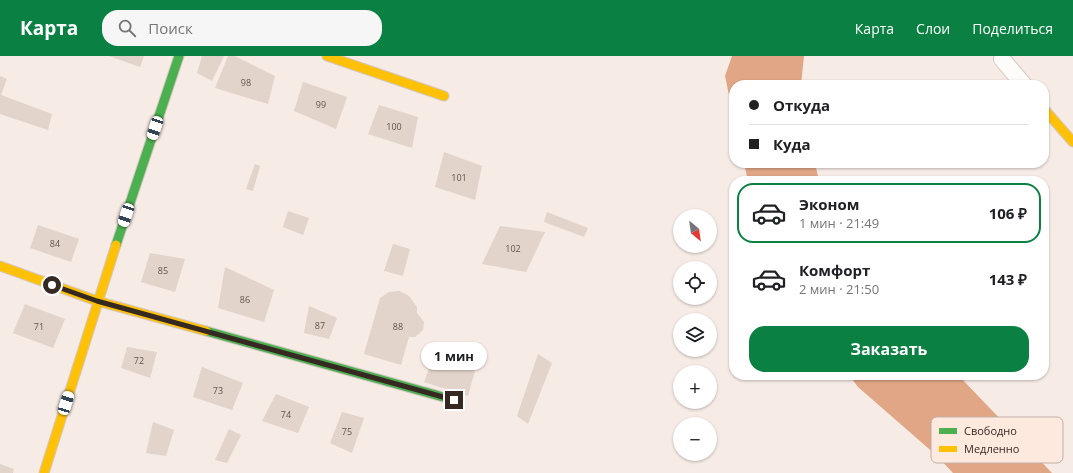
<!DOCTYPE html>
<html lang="ru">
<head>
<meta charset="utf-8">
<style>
  :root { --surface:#fff; --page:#f6f6f6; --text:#202124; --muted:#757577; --line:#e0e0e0; --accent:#0b8043 }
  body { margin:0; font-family:"Open Sans",sans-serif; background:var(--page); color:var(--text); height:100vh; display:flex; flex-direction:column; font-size:15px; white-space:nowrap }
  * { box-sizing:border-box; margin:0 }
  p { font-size:13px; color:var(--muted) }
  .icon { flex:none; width:22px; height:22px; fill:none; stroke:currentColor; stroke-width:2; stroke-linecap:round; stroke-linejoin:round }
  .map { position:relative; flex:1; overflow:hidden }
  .drawer { position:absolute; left:729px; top:120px; width:320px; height:204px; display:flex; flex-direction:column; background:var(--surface); border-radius:16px; box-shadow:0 1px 3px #0004 }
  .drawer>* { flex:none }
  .hud { position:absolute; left:729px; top:24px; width:320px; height:88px; border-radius:16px; box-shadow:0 1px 3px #0004; display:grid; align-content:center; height:88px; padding:0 20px; background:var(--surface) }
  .needle { width:26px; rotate:151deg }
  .tools { position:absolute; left:673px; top:153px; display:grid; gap:8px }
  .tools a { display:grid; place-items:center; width:44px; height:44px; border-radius:50%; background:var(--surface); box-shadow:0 1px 3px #0004; font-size:20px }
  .end { position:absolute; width:18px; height:18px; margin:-9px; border:5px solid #352922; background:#fff; box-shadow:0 0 0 2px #fff }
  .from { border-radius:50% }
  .bubble { position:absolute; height:28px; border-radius:14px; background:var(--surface); box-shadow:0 1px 3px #0004; font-size:13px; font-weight:700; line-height:28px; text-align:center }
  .car { position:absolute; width:12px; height:24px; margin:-12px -6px; border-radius:5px; box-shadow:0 0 3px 1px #0007; background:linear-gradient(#fff 24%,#345 0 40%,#fff 0 76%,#345 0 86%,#fff 0) }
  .hud b { display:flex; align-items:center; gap:14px; height:38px; font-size:15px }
  .hud b+b { border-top:1px solid var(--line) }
  .hud i { width:10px; height:10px; background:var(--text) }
  ul { padding:7px 0 0; list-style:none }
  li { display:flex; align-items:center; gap:12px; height:60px; margin:0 8px 6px; padding:0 12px; border:2px solid transparent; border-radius:16px }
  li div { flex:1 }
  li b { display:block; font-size:15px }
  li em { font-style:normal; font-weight:700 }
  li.active { border-color:var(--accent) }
  li>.icon { width:36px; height:36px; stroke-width:1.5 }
  .button { display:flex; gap:8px; margin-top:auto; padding:8px 20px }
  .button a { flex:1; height:46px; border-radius:16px; background:var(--accent); color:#fff; font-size:16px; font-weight:700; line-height:46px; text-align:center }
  header { display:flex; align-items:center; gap:24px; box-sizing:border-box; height:56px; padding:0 20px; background:var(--accent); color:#fff }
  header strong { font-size:19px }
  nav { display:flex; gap:22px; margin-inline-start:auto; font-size:14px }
  .search { width:280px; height:36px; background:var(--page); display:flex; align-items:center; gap:10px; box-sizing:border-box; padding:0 14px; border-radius:16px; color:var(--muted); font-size:15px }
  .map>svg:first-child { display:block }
</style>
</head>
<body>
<header>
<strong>Карта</strong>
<div class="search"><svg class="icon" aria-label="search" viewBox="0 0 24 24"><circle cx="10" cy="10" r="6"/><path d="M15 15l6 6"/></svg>Поиск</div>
<nav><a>Карта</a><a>Слои</a><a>Поделиться</a></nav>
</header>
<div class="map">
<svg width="1073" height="417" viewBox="0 0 1073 417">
  <rect width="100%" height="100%" fill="#f7ebe5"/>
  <g fill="#e0a685">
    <path d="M732 0H804L801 29H734V63L725 20Z"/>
    <path d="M744 107H815L819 125H748Z"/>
    <path d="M849 319H958L1052 417H953L936 399 858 331Z"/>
  </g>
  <g fill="#e2d3cb">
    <path d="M109 0H144L140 11Z"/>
    <path d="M202 0H224L212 25 197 17Z"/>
    <path d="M228 0H235L275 20 268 48 215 32Z"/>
    <path d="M0 20 7 23 1 39 52 58 48 74 0 58Z"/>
    <path d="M303 26 347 41 336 73 294 55Z"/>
    <path d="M379 49 418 61 412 92 368 78Z"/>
    <path d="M444 96 482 110 475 144 435 131Z"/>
    <path d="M255 108 260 110 253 135 246 133Z"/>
    <path d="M288 155 309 162 303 179 283 171Z"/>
    <path d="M547 156 588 172 584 181 544 166Z"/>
    <path d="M38 169 79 183 71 206 30 192Z"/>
    <path d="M500 170 545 176 526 216 482 208Z"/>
    <path d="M393 188 410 193 403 220 384 215Z"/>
    <path d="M150 197 185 203 175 236 141 226Z"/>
    <path d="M225 211 274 234 264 266 218 252Z"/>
    <path d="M399 235 409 240 417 251V257L424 266 423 274 415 281H409L401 309 364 298 380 242 389 236Z"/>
    <path d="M25 248 65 263 53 292 13 277Z"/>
    <path d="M309 250 337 262 329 283 304 277Z"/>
    <path d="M127 291 157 296 150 322 121 312Z"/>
    <path d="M436 294 477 307 468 340 424 326Z"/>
    <path d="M538 298 552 307 528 368 517 360Z"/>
    <path d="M202 311 243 327 232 354 193 341Z"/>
    <path d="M276 338 309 351 298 377 262 365Z"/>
    <path d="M342 356 364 362 352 397 330 387Z"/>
    <path d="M153 366 174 374 166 400 146 397Z"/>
    <path d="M229 373 241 379 227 407 215 404Z"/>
    <path d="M0 408 14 413 13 417H0Z"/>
  </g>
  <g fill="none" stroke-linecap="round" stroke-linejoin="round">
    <defs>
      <path id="street" d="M1002 3 1024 29"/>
      <g id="fast">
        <path d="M116 189 179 0"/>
        <path d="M206 275 454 344"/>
      </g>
      <g id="slow">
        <path d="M327 0 444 40"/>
        <path d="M1044 53 1073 86"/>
        <path d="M0 210 97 245 206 275"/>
        <path d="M44 417 116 189"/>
      </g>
    </defs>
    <use href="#street" stroke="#d3c7c1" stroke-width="18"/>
    <use href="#fast" stroke="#d3c7c1" stroke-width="11"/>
    <use href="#slow" stroke="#d3c7c1" stroke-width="11"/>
    <use href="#street" stroke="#fefcfb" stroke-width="16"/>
    <use href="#fast" stroke="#4caf50" stroke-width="9"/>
    <use href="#slow" stroke="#ffc107" stroke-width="9"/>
  </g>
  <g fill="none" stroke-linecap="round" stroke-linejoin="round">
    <path stroke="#352922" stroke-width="5" d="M52 229 97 245 454 344"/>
  </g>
  <g text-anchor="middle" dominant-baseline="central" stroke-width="3" stroke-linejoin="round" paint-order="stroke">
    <g font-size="9" fill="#62554e">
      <text x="246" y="26">98</text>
      <text x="321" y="48">99</text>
      <text x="394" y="70">100</text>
      <text x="459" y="121">101</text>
      <text x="55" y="187">84</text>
      <text x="513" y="192">102</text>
      <text x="163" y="214">85</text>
      <text x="245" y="243">86</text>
      <text x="320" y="269">87</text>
      <text x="39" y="270">71</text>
      <text x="398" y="270">88</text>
      <text x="139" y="304">72</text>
      <text x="218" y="334">73</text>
      <text x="286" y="358">74</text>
      <text x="347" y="375">75</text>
    </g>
  </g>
  <rect x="931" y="361" width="132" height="46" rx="6" fill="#fee9de" stroke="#c2afa6" stroke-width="1"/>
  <rect x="939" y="372" width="18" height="6" fill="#4caf50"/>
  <rect x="939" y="390" width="18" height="6" fill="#ffc107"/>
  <g font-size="11" fill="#352922">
    <text x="964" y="379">Свободно</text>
    <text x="964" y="397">Медленно</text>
  </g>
</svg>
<div class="tools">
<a><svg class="needle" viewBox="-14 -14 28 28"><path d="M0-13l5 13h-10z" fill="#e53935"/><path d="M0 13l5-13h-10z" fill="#757577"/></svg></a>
<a><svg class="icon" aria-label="locate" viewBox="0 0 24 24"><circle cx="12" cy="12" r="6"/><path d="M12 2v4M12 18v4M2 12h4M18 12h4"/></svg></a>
<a><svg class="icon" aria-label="layers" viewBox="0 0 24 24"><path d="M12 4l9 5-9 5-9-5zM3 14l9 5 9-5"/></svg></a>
<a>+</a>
<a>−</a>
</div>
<i class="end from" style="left:52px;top:229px"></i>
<i class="end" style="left:454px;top:344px"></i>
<div class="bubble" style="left:421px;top:286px;width:66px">1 мин</div>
<i class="car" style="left:155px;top:72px;rotate:198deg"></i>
<i class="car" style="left:126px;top:159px;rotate:198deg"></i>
<i class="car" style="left:66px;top:347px;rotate:17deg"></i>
<div class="hud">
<b><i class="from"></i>Откуда</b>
<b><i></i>Куда</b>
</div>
<section class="drawer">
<ul>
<li class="active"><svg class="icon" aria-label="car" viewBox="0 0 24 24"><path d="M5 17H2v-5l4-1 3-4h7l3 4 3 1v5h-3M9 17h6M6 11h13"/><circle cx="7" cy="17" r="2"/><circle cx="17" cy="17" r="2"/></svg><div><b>Эконом</b><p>1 мин · 21:49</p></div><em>106 ₽</em></li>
<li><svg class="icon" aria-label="car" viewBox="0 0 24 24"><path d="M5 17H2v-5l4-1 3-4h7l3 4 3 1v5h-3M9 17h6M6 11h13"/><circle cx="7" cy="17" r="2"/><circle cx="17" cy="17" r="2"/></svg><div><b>Комфорт</b><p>2 мин · 21:50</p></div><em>143 ₽</em></li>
</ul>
<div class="button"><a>Заказать</a></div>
</section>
</div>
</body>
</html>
